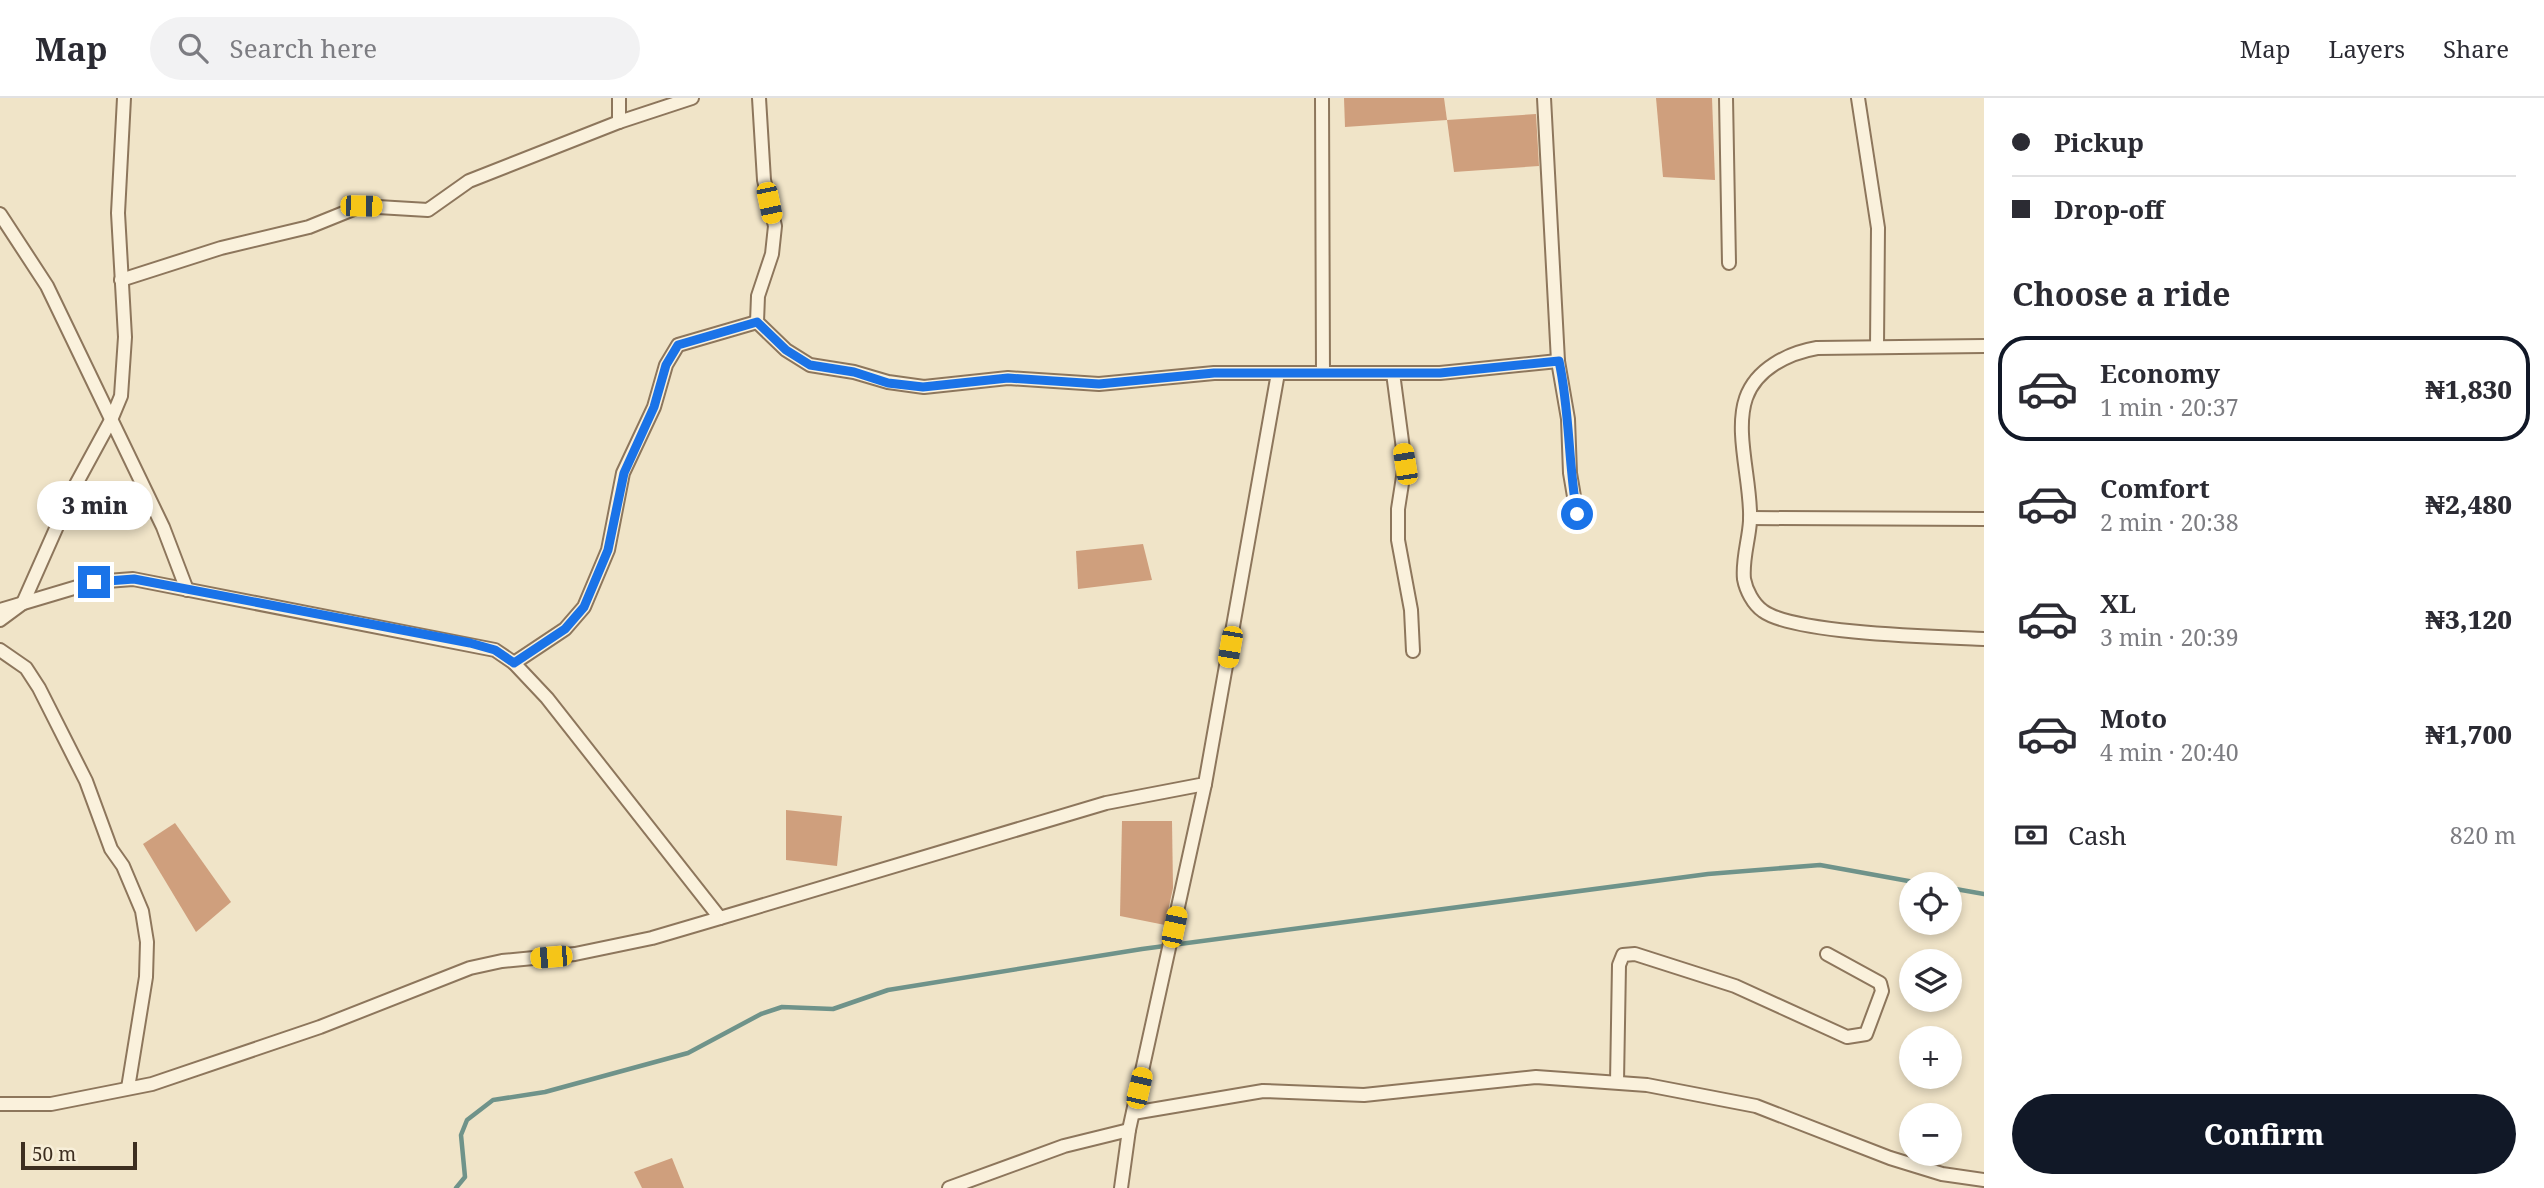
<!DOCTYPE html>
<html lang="en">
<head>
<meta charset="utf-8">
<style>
  :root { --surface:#fff; --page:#f2f2f3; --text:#2b2b33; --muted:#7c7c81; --line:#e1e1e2; --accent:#111827 }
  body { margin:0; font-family:"Noto Serif",serif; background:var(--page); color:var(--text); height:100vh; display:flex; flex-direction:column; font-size:26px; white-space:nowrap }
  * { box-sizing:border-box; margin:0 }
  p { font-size:23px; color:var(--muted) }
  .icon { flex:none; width:38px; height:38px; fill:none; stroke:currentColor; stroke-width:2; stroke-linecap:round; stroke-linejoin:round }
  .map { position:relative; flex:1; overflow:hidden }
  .side { display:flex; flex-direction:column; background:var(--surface); width:560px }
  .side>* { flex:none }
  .banner { display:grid; align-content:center; height:154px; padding:0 28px; background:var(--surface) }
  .controls { position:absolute; left:1899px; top:774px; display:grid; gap:14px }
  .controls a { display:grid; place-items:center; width:63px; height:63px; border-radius:50%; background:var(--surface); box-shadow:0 4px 10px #0003; font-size:35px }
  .scale { position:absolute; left:21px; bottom:18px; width:116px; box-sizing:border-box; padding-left:7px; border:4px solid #3d2e20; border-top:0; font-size:19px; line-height:24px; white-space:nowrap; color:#3d2e20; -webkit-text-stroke:5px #f7eed8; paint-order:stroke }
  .end { position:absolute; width:32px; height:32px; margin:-16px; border:9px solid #1a73e8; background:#fff; box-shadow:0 0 0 4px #fff }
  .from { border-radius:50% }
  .bubble { position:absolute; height:49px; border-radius:24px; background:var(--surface); box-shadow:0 4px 10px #0003; font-size:23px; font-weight:800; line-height:49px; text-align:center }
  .car { position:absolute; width:21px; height:42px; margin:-21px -10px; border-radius:9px; box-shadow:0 0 5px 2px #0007; background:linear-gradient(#f5c518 24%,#345 0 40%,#f5c518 0 76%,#345 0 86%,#f5c518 0) }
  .banner b { display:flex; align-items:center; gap:24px; height:66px; font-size:26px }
  .banner b+b { border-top:2px solid var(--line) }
  .banner i { width:18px; height:18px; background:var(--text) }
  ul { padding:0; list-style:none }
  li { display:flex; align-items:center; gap:21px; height:105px; margin:0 14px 10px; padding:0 14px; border:4px solid transparent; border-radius:28px }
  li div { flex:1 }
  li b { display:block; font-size:26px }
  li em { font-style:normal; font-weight:800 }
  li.selected { border-color:var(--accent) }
  li>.icon { width:63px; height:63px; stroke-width:1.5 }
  h2 { padding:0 28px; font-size:32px; line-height:84px }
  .pay { display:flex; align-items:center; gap:18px; height:77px; padding:0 28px; font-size:26px }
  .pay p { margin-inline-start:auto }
  .primary-button { display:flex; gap:14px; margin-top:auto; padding:14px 28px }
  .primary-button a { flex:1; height:80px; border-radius:42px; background:var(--accent); color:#fff; font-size:28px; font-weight:800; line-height:80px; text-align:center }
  header { display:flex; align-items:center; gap:42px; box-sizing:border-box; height:98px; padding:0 35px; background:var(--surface); border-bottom:2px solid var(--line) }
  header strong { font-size:33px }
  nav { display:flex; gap:38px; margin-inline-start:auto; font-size:24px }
  .search { width:490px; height:63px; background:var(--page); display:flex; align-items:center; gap:18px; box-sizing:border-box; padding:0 24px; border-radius:38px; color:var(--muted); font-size:26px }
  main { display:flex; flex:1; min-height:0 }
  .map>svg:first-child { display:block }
</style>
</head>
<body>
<header>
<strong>Map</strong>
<div class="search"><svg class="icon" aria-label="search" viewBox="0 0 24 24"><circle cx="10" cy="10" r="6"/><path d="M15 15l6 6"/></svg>Search here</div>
<nav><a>Map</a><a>Layers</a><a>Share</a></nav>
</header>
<main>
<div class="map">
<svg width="1984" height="1090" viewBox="0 0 1984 1090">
  <rect width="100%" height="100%" fill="#f0e4c8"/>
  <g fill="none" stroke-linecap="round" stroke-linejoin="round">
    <g stroke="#6f938a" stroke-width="4.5">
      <path d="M1950 790 1984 796"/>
      <path d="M456 1090 465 1079 461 1037 467 1022 493 1002 545 994 688 955 761 916 782 909 833 911 888 892 1142 851 1708 776 1820 767 1925 786"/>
    </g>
  </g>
  <g fill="#cf9f7d">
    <path d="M1344 0H1444L1447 22 1345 29Z"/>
    <path d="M1656 0H1712L1715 82 1663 79Z"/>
    <path d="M1536 16 1539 68 1454 74 1447 22Z"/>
    <path d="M1143 446 1152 482 1078 491 1076 453Z"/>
    <path d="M786 712 842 718 837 768 786 762Z"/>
    <path d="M1122 723H1172L1173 790 1165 827 1120 818Z"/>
    <path d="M175 725 231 804 196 834 143 746Z"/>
    <path d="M672 1060 684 1090H642L634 1074Z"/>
  </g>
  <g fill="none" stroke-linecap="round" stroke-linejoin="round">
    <defs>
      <g id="street">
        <path d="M759 0 764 82 775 128 772 156 758 198 757 224 786 252 810 267 854 274 888 284 924 289 1008 280 1099 286 1214 275H1278"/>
        <path d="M1544 0 1558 263 1568 321 1570 375 1577 416"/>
        <path d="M1726 0 1729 165"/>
        <path d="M1858 0 1878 130 1877 249"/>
        <path d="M619 24V0"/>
        <path d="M0 116 47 188 163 429 187 492"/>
        <path d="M121 182 221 150 309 129 361 108 428 112 469 83 619 24 692 0"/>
        <path d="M1984 248 1817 250C1788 255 1756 271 1746 300 1734 335 1752 386 1750 423 1749 442 1742 461 1744 481 1746 492 1753 506 1763 513 1794 536 1940 539 1984 541"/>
        <path d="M1323 275H1440L1558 263"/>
        <path d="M1393 275 1405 366 1398 411V442L1411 512 1413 553"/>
        <path d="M1750 420 1984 421"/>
        <path d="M0 512 94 484 133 481 495 552 514 565 547 600 720 820 1106 705 1205 686 1278 275H1323L1322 0"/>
        <path d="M0 522 23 505 74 390 111 322 121 298 125 239 118 115 124 0"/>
        <path d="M0 552 26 570 39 590 86 683 111 751 123 768 142 813 147 844 146 879 128 990"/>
        <path d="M514 565 565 531 584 509 608 452 623 375 654 309 666 267 678 247 757 224"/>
        <path d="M1617 984 1619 867 1623 857 1635 856 1735 888 1847 939 1866 936 1882 893 1880 885 1827 856"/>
        <path d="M0 1006H51L152 986 320 929 470 870 502 863 575 856 652 840 720 820"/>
        <path d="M1133 1015 1263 993 1364 997 1536 979 1647 987 1756 1008 1890 1060 1942 1076 1984 1082"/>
        <path d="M949 1090 1064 1048 1129 1032"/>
        <path d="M1121 1090 1129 1032 1205 686"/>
      </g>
    </defs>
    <use href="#street" stroke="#8d765c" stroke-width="16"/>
    <use href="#street" stroke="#faf1dc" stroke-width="12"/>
  </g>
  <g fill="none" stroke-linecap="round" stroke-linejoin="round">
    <path stroke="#1a73e8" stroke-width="9" d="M94 484 134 481 470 545 495 552 514 565 565 531 584 509 608 452 624 375 654 309 666 267 678 247 757 224 786 252 810 267 854 274 888 285 923 289 1008 280 1099 286 1214 275H1440L1559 263C1570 314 1568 365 1577 416"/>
  </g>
</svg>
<div class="controls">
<a><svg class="icon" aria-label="locate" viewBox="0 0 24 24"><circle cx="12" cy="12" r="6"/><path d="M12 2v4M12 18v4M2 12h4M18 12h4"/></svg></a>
<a><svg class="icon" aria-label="layers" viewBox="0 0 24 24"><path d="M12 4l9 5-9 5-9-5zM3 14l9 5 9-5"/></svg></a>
<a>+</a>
<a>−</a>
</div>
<div class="scale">50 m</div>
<i class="end from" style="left:1577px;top:416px"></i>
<i class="end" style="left:94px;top:484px"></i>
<div class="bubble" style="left:37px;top:383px;width:116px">3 min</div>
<i class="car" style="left:769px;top:105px;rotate:168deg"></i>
<i class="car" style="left:361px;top:108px;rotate:91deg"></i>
<i class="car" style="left:1405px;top:366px;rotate:351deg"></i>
<i class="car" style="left:1230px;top:549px;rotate:190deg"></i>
<i class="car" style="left:1174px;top:829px;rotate:12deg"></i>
<i class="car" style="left:551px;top:859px;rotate:265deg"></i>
<i class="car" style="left:1139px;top:990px;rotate:13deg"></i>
</div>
<section class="side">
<div class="banner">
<b><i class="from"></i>Pickup</b>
<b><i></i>Drop-off</b>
</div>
<h2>Choose a ride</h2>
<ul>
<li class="selected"><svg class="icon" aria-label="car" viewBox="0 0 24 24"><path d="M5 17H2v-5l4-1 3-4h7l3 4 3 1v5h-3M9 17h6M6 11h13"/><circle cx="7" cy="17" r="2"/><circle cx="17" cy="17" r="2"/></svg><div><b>Economy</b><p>1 min · 20:37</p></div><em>₦1,830</em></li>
<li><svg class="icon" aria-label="car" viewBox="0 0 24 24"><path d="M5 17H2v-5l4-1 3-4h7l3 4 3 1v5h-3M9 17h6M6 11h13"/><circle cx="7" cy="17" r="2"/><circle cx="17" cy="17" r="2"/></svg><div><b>Comfort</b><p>2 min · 20:38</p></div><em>₦2,480</em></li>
<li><svg class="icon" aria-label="car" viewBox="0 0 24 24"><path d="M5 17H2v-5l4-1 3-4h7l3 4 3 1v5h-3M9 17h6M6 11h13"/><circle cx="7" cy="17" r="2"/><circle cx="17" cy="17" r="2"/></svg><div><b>XL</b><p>3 min · 20:39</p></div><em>₦3,120</em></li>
<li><svg class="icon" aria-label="car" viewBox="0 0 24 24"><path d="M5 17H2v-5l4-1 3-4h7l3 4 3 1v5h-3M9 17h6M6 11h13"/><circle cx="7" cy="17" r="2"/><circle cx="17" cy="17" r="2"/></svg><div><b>Moto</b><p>4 min · 20:40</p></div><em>₦1,700</em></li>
</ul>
<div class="pay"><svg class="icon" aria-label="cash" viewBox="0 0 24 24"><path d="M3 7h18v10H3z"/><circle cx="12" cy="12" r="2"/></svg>Cash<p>820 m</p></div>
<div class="primary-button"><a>Confirm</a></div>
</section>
</main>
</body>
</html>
